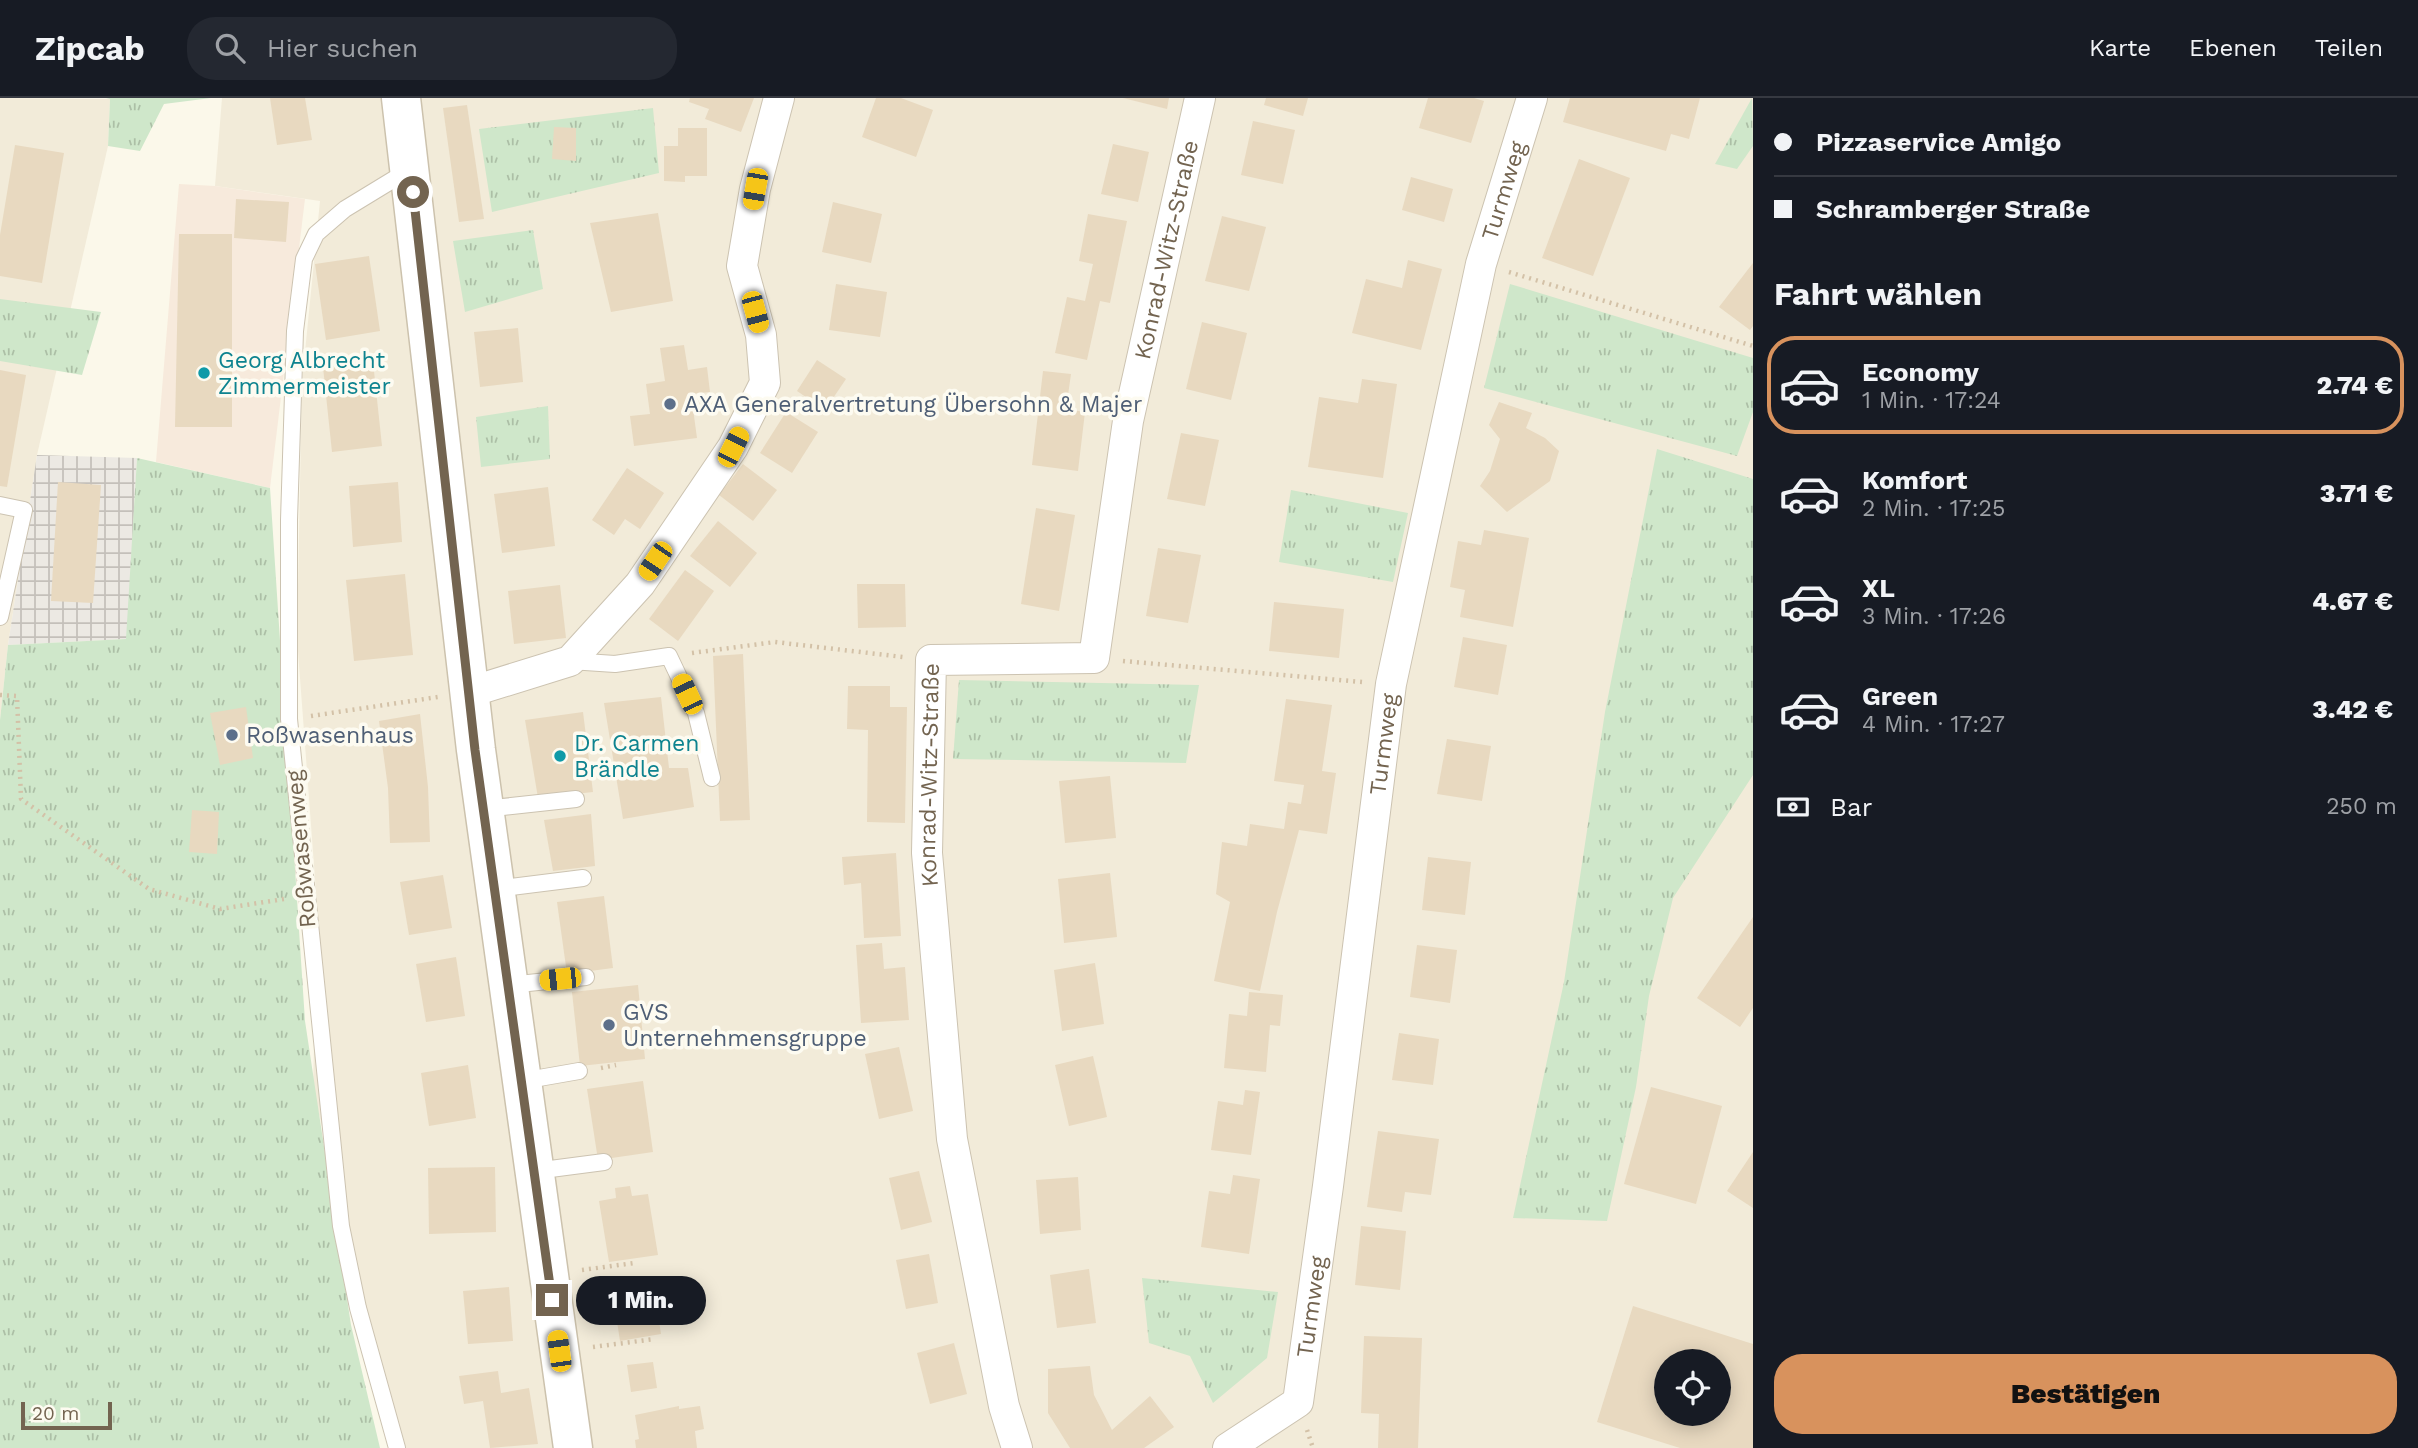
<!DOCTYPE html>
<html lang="de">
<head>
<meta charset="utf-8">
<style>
  :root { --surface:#171b24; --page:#242831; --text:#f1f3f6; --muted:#9ea1a6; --line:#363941; --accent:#d8925d }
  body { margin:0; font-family:"Work Sans",sans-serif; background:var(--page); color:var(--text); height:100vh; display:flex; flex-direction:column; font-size:26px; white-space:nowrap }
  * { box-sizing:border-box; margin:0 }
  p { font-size:23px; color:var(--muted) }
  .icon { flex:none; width:38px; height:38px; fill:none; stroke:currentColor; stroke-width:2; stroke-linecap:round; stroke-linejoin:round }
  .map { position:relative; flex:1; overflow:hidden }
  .drawer { display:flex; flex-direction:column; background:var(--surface); width:665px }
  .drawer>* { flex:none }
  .banner { display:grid; align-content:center; height:154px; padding:0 21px; background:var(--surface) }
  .controls { position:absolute; left:1654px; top:1251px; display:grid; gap:14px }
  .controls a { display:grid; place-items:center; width:77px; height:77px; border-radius:50%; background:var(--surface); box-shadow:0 4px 18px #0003; font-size:35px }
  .scale { position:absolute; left:21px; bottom:18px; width:91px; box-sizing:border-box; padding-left:7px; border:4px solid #736450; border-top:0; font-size:19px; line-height:24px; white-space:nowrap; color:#736450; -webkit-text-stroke:5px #fdfbf1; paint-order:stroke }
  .end { position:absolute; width:32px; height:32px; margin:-16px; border:9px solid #736450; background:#fff; box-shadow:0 0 0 4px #fff }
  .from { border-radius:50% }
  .bubble { position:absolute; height:49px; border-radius:24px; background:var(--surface); box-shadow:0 4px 18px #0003; font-size:23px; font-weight:800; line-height:49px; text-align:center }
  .car { position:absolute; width:21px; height:42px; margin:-21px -10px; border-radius:9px; box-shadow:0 0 5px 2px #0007; background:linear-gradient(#f5c518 24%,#345 0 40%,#f5c518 0 76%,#345 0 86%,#f5c518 0) }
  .banner b { display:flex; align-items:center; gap:24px; height:66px; font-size:26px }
  .banner b+b { border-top:2px solid var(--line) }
  .banner i { width:18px; height:18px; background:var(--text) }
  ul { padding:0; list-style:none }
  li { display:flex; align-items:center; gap:21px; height:98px; margin:0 14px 10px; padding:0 7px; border:4px solid transparent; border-radius:28px }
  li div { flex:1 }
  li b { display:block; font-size:26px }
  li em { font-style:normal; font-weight:800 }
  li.current { border-color:var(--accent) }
  li>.icon { width:63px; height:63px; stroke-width:1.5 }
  h2 { padding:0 21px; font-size:32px; line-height:84px }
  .pay { display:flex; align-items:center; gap:18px; height:77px; padding:0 21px; font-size:26px }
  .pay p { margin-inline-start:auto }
  .primary-button { display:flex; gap:14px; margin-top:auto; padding:14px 21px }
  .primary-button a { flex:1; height:80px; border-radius:28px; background:var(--accent); color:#111; font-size:28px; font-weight:800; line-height:80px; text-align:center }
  header { display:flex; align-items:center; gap:42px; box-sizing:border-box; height:98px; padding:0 35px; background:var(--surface); border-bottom:2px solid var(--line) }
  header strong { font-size:33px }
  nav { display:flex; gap:38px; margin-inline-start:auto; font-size:24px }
  .search { width:490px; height:63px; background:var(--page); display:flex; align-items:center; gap:18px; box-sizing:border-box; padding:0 24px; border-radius:28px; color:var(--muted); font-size:26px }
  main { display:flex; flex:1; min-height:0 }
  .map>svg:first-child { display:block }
</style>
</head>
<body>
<header>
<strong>Zipcab</strong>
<div class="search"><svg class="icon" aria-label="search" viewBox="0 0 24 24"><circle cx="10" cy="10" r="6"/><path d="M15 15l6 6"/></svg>Hier suchen</div>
<nav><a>Karte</a><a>Ebenen</a><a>Teilen</a></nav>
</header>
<main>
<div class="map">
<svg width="1753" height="1350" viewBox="0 0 1753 1350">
  <defs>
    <pattern id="industrial-grid" width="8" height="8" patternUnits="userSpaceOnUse" patternTransform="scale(1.75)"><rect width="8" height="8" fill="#ece9e3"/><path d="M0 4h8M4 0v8" fill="none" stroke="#c4c0ba"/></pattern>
    <pattern id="grass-tufts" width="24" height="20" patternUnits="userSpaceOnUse" patternTransform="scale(1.75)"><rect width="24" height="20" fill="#cfe7ca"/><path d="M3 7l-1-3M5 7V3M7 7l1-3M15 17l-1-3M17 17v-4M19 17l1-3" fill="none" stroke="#acbfa6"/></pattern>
  </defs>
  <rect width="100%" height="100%" fill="#fbf8ea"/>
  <g fill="#f2ebd9" fill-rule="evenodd">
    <path d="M0 0 110 1 108 48 37 357 8 547 0 622Z"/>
    <path d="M222 0H1753V1350H401L313 992 317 807 297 540 302 284 320 103 215 88ZM1666 1264H1718V1316H1666Z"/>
  </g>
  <path fill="#f7eadc" d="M179 86 215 88 305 101 270 390 156 364Z"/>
  <path fill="url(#industrial-grid)" d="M37 357 137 360 127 541 8 547Z"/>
  <g fill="url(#grass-tufts)">
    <path d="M106 0H211L164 6 140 53 108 48 110 1Z"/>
    <path d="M1752 0 1753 48 1737 71 1715 66Z"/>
    <path d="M653 10 659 75 492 114 479 31Z"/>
    <path d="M533 132 543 191 465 214 453 143Z"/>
    <path d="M1510 186 1753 260V314L1737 358 1484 290Z"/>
    <path d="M0 201 101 214 82 277 0 263Z"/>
    <path d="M548 308 550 361 481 369 476 319Z"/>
    <path d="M1657 351 1753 381V677L1673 800 1649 898 1636 989 1607 1123 1513 1120 1564 884 1605 614Z"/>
    <path d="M137 360 270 390 305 923 351 1227 380 1350H0V622L8 547 126 541Z"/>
    <path d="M1291 392 1408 415 1393 484 1279 464Z"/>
    <path d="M959 582 1199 587 1186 665 953 661Z"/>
    <path d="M1142 1180 1278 1194 1267 1260 1213 1305 1190 1258 1149 1245Z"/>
  </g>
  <g fill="#e8d9c0" fill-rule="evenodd">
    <path d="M270 0H305L312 42 277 47Z"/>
    <path d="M690 0H754L741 34 705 21 709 11 689 4Z"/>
    <path d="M876 0H901L933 12 916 59 862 39Z"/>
    <path d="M1123 0H1169L1167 11Z"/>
    <path d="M1266 0H1308L1303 18 1264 7Z"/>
    <path d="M1428 0H1474L1484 3 1471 45 1419 30Z"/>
    <path d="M1570 0H1700L1689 41 1671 36 1666 53 1563 24Z"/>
    <path d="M467 7 484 121 459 124 443 10Z"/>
    <path d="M1253 23 1295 32 1283 86 1241 77Z"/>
    <path d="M554 29 576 30V63L552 61Z"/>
    <path d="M678 30H707V78H685V84L664 83V48H678Z"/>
    <path d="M1113 46 1149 54 1138 104 1101 96Z"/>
    <path d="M15 47 64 55 42 185 0 178V137Z"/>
    <path d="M1579 61 1630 80 1593 178 1542 160Z"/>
    <path d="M1411 79 1453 91 1444 124 1402 112Z"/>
    <path d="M236 101 289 104 286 144 234 140Z"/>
    <path d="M833 104 882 116 871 165 822 154Z"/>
    <path d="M658 115 673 203 611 214 590 125Z"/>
    <path d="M1088 116 1127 123 1110 205 1100 203 1087 262 1055 255 1067 199 1085 203 1093 166 1079 163Z"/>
    <path d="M1222 118 1266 129 1249 193 1205 183Z"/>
    <path d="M179 136H232V329H175Z"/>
    <path d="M369 158 380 233 326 242 315 166Z"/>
    <path d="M1408 162 1442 171 1421 252 1352 235 1366 181 1402 190Z"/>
    <path d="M1753 165V228L1750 232 1719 209Z"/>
    <path d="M836 186 887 194 880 239 829 232Z"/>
    <path d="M1202 224 1247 235 1231 302 1186 291Z"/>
    <path d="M518 230 523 284 480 289 474 234Z"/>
    <path d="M684 247 688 272 707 269 710 294 691 296 697 340 634 348 630 318 650 316 646 286 665 283 660 250Z"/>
    <path d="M817 262 846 281 825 312 797 293Z"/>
    <path d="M373 264 382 348 332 354 323 269Z"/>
    <path d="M0 272 26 277 7 389 0 388Z"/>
    <path d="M1043 273 1071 276 1066 311 1085 314 1078 373 1032 367Z"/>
    <path d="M1362 281 1397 286 1383 380 1308 369 1319 299 1358 305Z"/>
    <path d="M1499 304 1532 315 1526 330 1545 340 1559 353 1550 383 1507 414 1480 388 1490 373 1500 341 1489 327Z"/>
    <path d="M786 314 818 334 792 375 760 355Z"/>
    <path d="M1181 335 1219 342 1205 408 1167 401Z"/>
    <path d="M743 366 777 392 753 423 719 397Z"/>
    <path d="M627 370 664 395 640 431 625 421 614 437 592 422Z"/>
    <path d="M58 384 101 387 93 505 51 503Z"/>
    <path d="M398 384 402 444 353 449 349 388Z"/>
    <path d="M548 389 555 448 502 455 494 396Z"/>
    <path d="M1036 410 1075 417 1059 513 1021 506Z"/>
    <path d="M718 423 757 455 730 489 690 458Z"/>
    <path d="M1484 432 1529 440 1513 529 1460 519 1465 492 1450 489 1458 443 1481 447Z"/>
    <path d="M1158 450 1201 457 1188 525 1146 518Z"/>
    <path d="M685 472 714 493 678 543 649 521Z"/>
    <path d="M405 476 413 557 354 563 346 482Z"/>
    <path d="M857 486H905L906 529 858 530Z"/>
    <path d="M560 487 566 540 514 546 508 493Z"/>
    <path d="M1274 504 1344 511 1339 560 1269 553Z"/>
    <path d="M1463 539 1507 547 1498 597 1454 589Z"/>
    <path d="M743 556 750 722 720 723 713 558Z"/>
    <path d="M848 588H890V609H907L905 725 867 724 868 632 847 631Z"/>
    <path d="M661 599 669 670H688L694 709 623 721 604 605Z"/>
    <path d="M1286 601 1332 607 1322 673 1336 675 1327 736 1299 732 1277 814 1260 893 1214 883 1230 804 1216 796 1222 744 1247 748 1250 726 1284 731 1288 704 1301 706 1304 687 1274 683Z"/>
    <path d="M246 609 253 660 220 667 210 615Z"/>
    <path d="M583 614 593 694 538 700 525 622Z"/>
    <path d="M420 616 428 689 430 744 390 745 388 690 379 623Z"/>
    <path d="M1447 641 1491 648 1482 703 1437 696Z"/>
    <path d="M1110 678 1116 740 1065 745 1059 683Z"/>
    <path d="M192 712 219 714 217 756 189 754Z"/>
    <path d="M591 716 595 768 553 773 544 722Z"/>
    <path d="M896 755 901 838 864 840 861 785 844 787 842 759Z"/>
    <path d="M1428 759 1471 764 1465 817 1422 812Z"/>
    <path d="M1110 775 1117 839 1064 845 1058 781Z"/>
    <path d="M443 777 452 830 409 837 400 784Z"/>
    <path d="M604 798 613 870 567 876 557 804Z"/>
    <path d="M1753 819V910L1740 929 1697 900Z"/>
    <path d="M882 845 884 871 905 869 909 922 861 925 856 847Z"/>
    <path d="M1417 847 1457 852 1450 905 1410 899Z"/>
    <path d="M456 859 465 918 426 924 416 866Z"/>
    <path d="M1095 865 1104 926 1062 933 1054 872Z"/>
    <path d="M638 887 645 961 580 968 572 894Z"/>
    <path d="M1249 894 1283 897 1280 928 1270 927 1266 974 1224 970 1229 916 1247 918Z"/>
    <path d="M1399 935 1439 941 1433 987 1392 982Z"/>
    <path d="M899 949 913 1013 879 1021 865 956Z"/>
    <path d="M1093 958 1107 1019 1069 1028 1055 967Z"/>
    <path d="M468 967 476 1020 429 1028 421 975Z"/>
    <path d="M643 983 653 1054 598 1062 587 991Z"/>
    <path d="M1651 989 1722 1008 1696 1106 1624 1086Z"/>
    <path d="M1245 992 1260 994 1251 1057 1211 1052 1218 1003 1243 1007Z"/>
    <path d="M1378 1033 1439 1041 1431 1097 1405 1094 1402 1114 1367 1109Z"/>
    <path d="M1753 1054V1110L1727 1093Z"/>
    <path d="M495 1069 496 1134 429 1136 428 1070Z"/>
    <path d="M919 1073 932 1124 901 1132 889 1080Z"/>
    <path d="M1233 1077 1260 1081 1249 1156 1201 1149 1209 1093 1230 1096Z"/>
    <path d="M1078 1079 1081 1132 1040 1136 1036 1082Z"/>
    <path d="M630 1088 632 1098 648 1096 658 1157 609 1164 599 1103 616 1100 615 1090Z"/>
    <path d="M1361 1128 1406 1133 1400 1192 1355 1187Z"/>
    <path d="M929 1156 938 1205 906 1211 896 1162Z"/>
    <path d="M1089 1171 1096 1225 1057 1230 1050 1177Z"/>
    <path d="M509 1189 513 1243 468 1246 463 1193Z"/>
    <path d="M654 1191 661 1236 620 1243 613 1197Z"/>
    <path d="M1633 1208 1753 1246V1350H1680L1597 1324ZM1666 1264H1718V1316H1666Z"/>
    <path d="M1364 1238 1422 1240 1418 1350H1378L1379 1316 1361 1315Z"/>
    <path d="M954 1245 967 1296 930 1306 917 1255Z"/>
    <path d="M653 1264 657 1290 631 1294 627 1267Z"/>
    <path d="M1090 1268 1094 1297 1112 1332 1150 1298 1174 1329 1144 1350H1070L1048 1315V1271Z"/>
    <path d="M498 1273 501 1295 529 1290 538 1346 490 1350 483 1303 464 1306 459 1278Z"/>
    <path d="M679 1308V1311L700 1308 704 1331 695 1333 697 1350H636L635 1342 639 1341 635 1317Z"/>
  </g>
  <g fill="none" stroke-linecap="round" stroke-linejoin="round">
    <defs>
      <g id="lane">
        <path d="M0 407 24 412 0 519"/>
        <path d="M570 563 615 566 669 558 696 615 712 680"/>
        <path d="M484 711 576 701"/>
        <path d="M495 791 583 780"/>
        <path d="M509 887 586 879"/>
        <path d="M522 983 579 973"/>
        <path d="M535 1073 604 1064"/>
        <path d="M397 1350 358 1210 341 1128 289 621V422L295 233 304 161 316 136 345 111 409 72"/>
      </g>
      <g id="street">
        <path d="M470 594 570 563 640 486 733 349 765 285 761 237 742 168 755 91 779 0"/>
        <path id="s1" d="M1017 1350 1004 1308 952 1041 927 755 931 562 1094 560 1128 323 1200 0"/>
        <path id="s2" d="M1228 1350 1298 1304 1328 1088 1391 586 1481 166 1532 0"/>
      </g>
      <path id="secondary" d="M401 0 476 652 573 1350"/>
    </defs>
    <use href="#lane" stroke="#ccc3b1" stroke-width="18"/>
    <use href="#street" stroke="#ccc3b1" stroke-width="32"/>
    <use href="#secondary" stroke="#ccc2ad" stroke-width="41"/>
    <g stroke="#d3c1a7" stroke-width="4.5" stroke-dasharray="2 5" stroke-linecap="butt">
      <path d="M1509 174 1753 248"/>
      <path d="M692 555 775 544 903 559"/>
      <path d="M1123 563 1362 584"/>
      <path d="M0 597 17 598 21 701 149 791 220 811 284 801"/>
      <path d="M311 618 438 599"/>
      <path d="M601 970 616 967"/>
      <path d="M582 1172 634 1165"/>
      <path d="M593 1249 655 1241"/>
      <path d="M1307 1332 1313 1350"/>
    </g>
    <use href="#lane" stroke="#fff" stroke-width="16"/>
    <use href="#street" stroke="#fff" stroke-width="30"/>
    <use href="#secondary" stroke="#fff" stroke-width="38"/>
  </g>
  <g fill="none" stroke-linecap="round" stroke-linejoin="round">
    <path stroke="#736450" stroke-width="9" d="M413 94 475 652 552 1202"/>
  </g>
  <g fill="#0f9aa8" stroke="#fdfbf1" stroke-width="2.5">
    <circle cx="204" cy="275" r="7"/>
    <circle cx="560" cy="658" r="7"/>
  </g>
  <g fill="#5c6f8a" stroke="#fdfbf1" stroke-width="2.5">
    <circle cx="670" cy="306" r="7"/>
    <circle cx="232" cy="637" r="7"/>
    <circle cx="609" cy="927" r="7"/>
  </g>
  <g text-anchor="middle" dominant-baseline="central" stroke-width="7" stroke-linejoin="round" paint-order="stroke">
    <g font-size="23" fill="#736450" stroke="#fdfbf1">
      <text stroke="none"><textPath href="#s2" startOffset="1314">Turmweg</textPath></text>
      <text stroke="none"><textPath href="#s1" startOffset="1374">Konrad-Witz-Straße</textPath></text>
      <text stroke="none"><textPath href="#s2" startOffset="747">Turmweg</textPath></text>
      <text stroke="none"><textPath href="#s1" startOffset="681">Konrad-Witz-Straße</textPath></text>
      <text transform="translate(301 751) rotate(-95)">Roßwasenweg</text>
      <text stroke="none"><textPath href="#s2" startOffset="180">Turmweg</textPath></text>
    </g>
    <g font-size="23" fill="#0d838f" stroke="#fdfbf1" text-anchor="start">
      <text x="218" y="262">Georg Albrecht<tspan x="218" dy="26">Zimmermeister</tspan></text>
      <text x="574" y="645">Dr. Carmen<tspan x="574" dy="26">Brändle</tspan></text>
    </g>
    <g font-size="23" fill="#4e5e75" stroke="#fdfbf1" text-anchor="start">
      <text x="684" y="306">AXA Generalvertretung Übersohn &amp; Majer</text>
      <text x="246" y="637">Roßwasenhaus</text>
      <text x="623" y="914">GVS<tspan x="623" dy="26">Unternehmensgruppe</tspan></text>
    </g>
  </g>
</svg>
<div class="controls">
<a><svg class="icon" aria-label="locate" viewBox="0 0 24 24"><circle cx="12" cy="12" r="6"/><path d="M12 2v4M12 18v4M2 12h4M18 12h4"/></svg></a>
</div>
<div class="scale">20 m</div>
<i class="end from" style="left:413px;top:94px"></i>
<i class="end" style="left:552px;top:1202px"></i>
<div class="bubble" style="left:576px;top:1178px;width:130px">1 Min.</div>
<i class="car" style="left:755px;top:91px;rotate:190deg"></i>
<i class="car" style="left:755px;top:214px;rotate:165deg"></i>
<i class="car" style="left:733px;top:349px;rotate:27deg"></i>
<i class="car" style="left:655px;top:463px;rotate:214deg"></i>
<i class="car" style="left:687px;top:596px;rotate:335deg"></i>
<i class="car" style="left:560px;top:881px;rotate:264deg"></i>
<i class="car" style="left:559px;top:1253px;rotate:352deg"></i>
</div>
<section class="drawer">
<div class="banner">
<b><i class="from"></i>Pizzaservice Amigo</b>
<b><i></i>Schramberger Straße</b>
</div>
<h2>Fahrt wählen</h2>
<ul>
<li class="current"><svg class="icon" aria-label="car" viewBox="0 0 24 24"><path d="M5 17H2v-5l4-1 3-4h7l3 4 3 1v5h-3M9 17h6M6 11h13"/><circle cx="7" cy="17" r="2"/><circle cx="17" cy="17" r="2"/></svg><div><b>Economy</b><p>1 Min. · 17:24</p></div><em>2.74 €</em></li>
<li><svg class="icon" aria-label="car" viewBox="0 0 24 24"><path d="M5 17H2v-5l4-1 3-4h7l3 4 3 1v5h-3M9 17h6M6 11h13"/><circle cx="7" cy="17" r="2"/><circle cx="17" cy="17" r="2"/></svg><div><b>Komfort</b><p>2 Min. · 17:25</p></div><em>3.71 €</em></li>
<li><svg class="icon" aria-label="car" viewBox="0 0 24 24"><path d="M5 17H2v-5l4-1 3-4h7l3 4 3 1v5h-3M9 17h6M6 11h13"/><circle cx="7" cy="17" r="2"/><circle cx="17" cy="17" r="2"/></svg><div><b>XL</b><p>3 Min. · 17:26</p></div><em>4.67 €</em></li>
<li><svg class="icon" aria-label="car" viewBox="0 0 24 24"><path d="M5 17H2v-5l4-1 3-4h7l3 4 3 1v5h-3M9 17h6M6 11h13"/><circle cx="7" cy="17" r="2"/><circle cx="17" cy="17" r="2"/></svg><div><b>Green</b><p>4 Min. · 17:27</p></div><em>3.42 €</em></li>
</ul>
<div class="pay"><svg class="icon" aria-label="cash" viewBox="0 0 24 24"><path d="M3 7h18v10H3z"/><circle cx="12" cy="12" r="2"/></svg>Bar<p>250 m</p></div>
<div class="primary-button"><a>Bestätigen</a></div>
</section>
</main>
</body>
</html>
